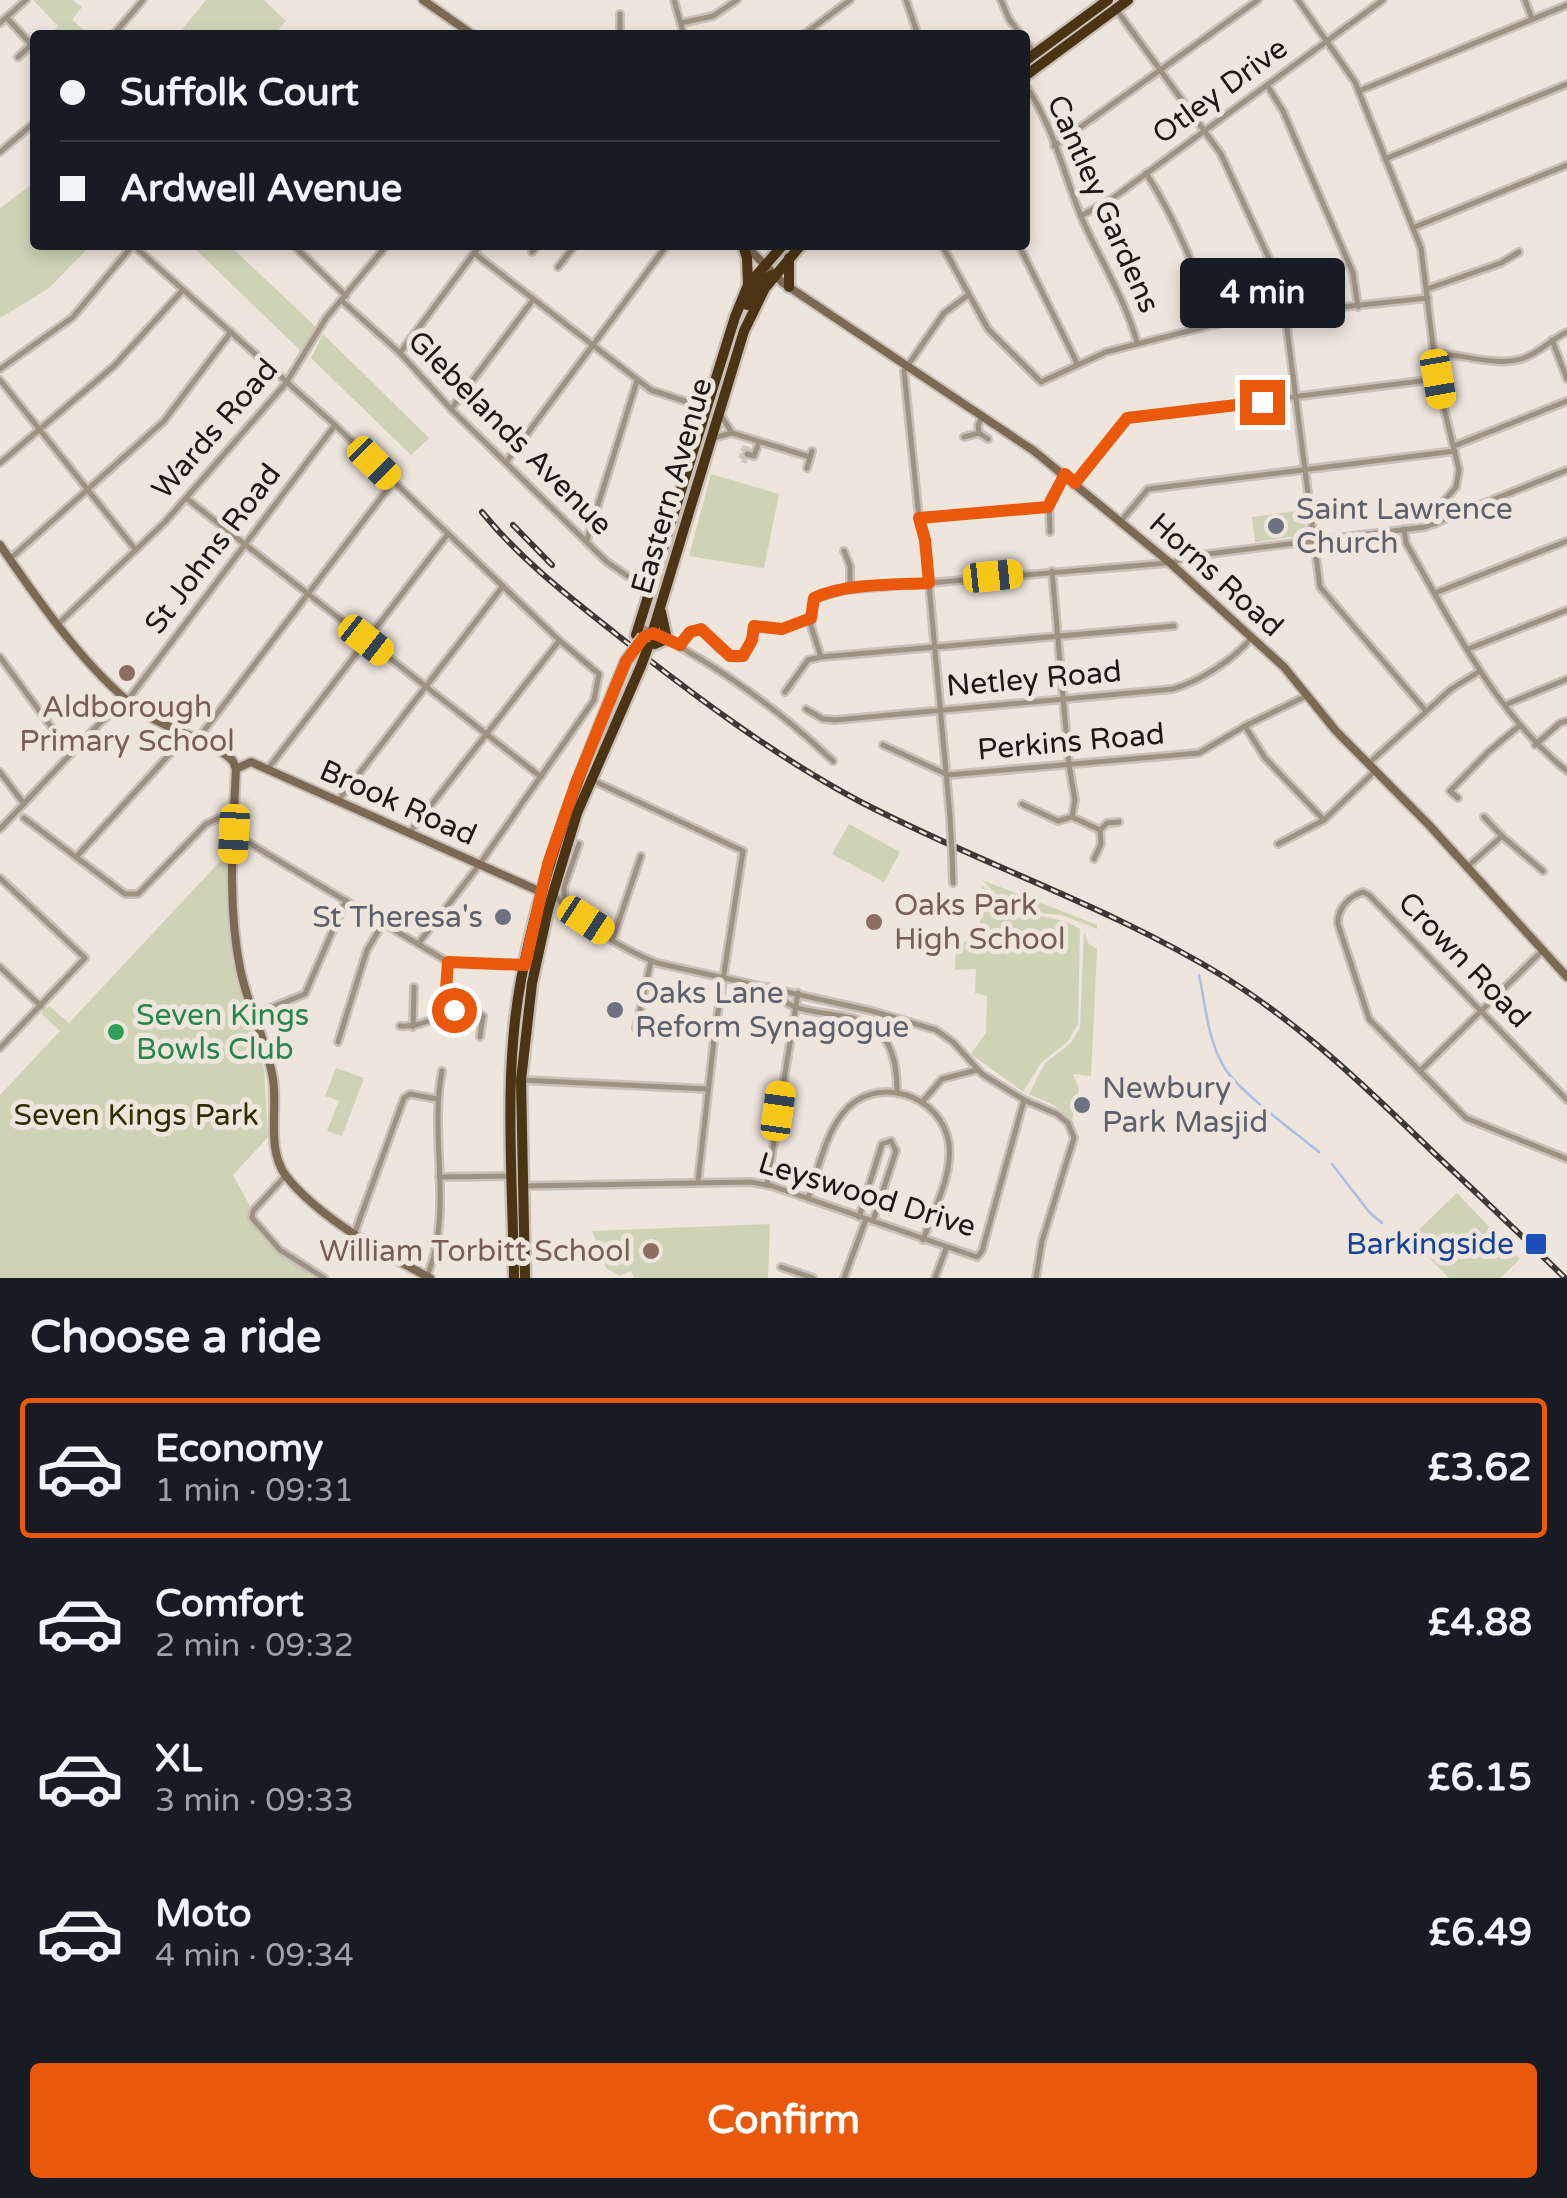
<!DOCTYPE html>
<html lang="en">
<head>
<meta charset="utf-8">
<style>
  :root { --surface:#171b24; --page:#20242c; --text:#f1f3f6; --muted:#9ea1a6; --line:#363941; --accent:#ea580c }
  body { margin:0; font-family:"Varela Round",sans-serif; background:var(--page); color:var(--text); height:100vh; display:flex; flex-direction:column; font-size:38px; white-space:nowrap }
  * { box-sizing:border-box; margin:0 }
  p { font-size:32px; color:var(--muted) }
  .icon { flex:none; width:55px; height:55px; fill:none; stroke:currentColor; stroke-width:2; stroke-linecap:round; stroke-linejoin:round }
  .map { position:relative; height:1278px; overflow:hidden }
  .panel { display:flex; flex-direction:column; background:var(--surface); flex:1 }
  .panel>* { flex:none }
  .hud { position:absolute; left:30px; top:30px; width:1000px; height:220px; border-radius:10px; box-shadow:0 5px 15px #0003; display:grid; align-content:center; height:220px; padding:0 30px; background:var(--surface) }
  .end { position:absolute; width:45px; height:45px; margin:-22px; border:12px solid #ea580c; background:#fff; box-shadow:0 0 0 5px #fff }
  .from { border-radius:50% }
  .bubble { position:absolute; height:70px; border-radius:10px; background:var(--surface); box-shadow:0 5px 15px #0003; font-size:32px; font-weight:800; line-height:70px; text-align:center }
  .car { position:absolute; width:30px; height:60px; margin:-30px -15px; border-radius:12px; box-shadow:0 0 8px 2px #0007; background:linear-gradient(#f5c518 24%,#345 0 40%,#f5c518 0 76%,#345 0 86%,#f5c518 0) }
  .hud b { display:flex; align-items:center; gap:35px; height:95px; font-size:38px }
  .hud b+b { border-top:2px solid var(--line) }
  .hud i { width:25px; height:25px; background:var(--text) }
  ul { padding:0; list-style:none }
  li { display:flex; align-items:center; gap:30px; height:140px; margin:0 20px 15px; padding:0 10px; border:5px solid transparent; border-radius:10px }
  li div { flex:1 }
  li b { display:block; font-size:38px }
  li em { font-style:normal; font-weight:800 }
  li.selected { border-color:var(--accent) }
  li>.icon { width:90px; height:90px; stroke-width:1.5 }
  h2 { padding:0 30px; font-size:45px; line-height:120px }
  .action { display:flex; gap:20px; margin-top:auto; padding:20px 30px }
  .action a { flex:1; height:115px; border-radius:10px; background:var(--accent); color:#fff; font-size:40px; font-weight:800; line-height:115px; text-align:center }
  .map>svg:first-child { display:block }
</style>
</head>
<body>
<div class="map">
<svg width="1567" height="1278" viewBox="0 0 1567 1278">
  <rect width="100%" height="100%" fill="#eee5dd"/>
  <g fill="#cdd3b4">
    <path d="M33 0H73L82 7 72 20 90 35H50L58 26Z"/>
    <path d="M206 0H264L286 21 274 35H178Z"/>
    <path d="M35 182V245H91L48 289 0 318V208Z"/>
    <path d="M191 245H229L316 327 302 352Z"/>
    <path d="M323 334 429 438 411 455 311 358Z"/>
    <path d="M711 474 779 494 764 568 689 556Z"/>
    <path d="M1304 510 1307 535 1255 542 1252 517Z"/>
    <path d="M849 824 900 852 884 882 832 854Z"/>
    <path d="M226 855 232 960 264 1068 268 1137 233 1175 250 1206C242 1234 296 1265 317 1278H0V1095L60 1031 41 1013 49 1006 69 1023Z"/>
    <path d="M982 880 1097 925V929L1061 915 1040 913 1004 902Z"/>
    <path d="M982 886C990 890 992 898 1000 903 1024 919 1056 913 1080 929L1078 1024 1068 1041 1041 1063 1023 1092 971 1054 986 1033 987 996 975 993 976 969 955 970 956 942 979 941Z"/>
    <path d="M1084 932 1088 943 1097 949 1091 1076 1073 1074 1079 1089 1072 1120 1054 1105 1029 1094 1045 1063 1071 1043 1080 1028Z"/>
    <path d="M336 1068 364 1078 342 1136 327 1131 339 1101 325 1096Z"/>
    <path d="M1457 1193 1520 1259 1500 1278H1449L1410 1238Z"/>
    <path d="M770 1224 768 1278H634L631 1271 620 1276 606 1268 592 1231Z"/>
  </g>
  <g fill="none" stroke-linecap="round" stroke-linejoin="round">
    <g stroke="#abbfe5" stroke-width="2.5">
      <path d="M1199 975C1206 1006 1207 1038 1224 1067 1237 1090 1296 1133 1319 1152"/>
      <path d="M1332 1164 1370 1213 1382 1223"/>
    </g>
    <path stroke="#cec6bf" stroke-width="5" stroke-dasharray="5 2.5" stroke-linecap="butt" d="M744 448 748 449 745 461 740 459Z"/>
    <defs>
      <g id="street">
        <path d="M674 0 684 35"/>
        <path d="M906 0 918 35"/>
        <path d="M1001 0 1009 19 1021 35"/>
        <path d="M1298 0 1355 82 1421 248 1437 379 1459 470 1456 487 1434 513 1435 524"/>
        <path d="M1525 0 1532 19"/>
        <path d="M1116 9 1221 154 1277 276 1285 313 1320 587 1426 711"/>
        <path d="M7 18 29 42 30 46 18 57"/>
        <path d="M0 23 26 0"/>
        <path d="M681 23 713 16 737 0"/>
        <path d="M113 35 143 0"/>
        <path d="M620 35V14"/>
        <path d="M803 35 850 0"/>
        <path d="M1025 41 1035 54"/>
        <path d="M1025 85C1054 125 1064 177 1083 221 1101 261 1125 299 1137 342"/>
        <path d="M1267 85 1283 111 1353 273 1358 307"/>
        <path d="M1359 91 1567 5"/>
        <path d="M1054 146 1258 0"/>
        <path d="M0 152 35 122"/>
        <path d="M1385 159 1567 84"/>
        <path d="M1146 173C1174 217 1199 273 1212 325"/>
        <path d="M1081 216 1113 198 1383 0"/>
        <path d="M1415 227 1567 165"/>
        <path d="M293 245 346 296"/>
        <path d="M942 245 988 329 1041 382 1106 352 1212 325 1285 313 1428 298"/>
        <path d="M1019 245 1077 363"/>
        <path d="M532 252 538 245"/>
        <path d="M474 253 651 390 706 408"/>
        <path d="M558 267 575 245"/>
        <path d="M1427 289 1501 263 1519 252"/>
        <path d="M342 301 400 353 451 409 607 562 629 577 651 584"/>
        <path d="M1552 340 1567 379"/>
        <path d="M400 353 480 245"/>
        <path d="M1435 354C1463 353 1495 368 1524 358 1540 352 1552 339 1567 332"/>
        <path d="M0 369 73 317 133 245 335 425 559 640 599 674 594 700 479 865 418 944"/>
        <path d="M0 380 135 549"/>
        <path d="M451 409 533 300"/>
        <path d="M983 416 978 425 979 433 988 439"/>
        <path d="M732 433 810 457"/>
        <path d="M964 437 979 433"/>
        <path d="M713 438 732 433 722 417"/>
        <path d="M1454 446 1567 401"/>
        <path d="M747 454 754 456 759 442"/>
        <path d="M507 461 667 245"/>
        <path d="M0 463 114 366 182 291"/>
        <path d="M807 468 812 451"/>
        <path d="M1075 483 1130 417 1437 379"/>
        <path d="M186 498 541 777"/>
        <path d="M919 518 1048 507"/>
        <path d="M1121 521 1148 489 1455 451"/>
        <path d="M1404 529 1406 543C1452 623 1494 712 1567 771"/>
        <path d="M1050 532 1049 500 1063 477"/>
        <path d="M587 540 637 381"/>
        <path d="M844 551 850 566V589"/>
        <path d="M11 558 164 421 231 332"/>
        <path d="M1435 593 1567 541"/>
        <path d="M57 625 165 522 286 383 326 318 387 245"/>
        <path d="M640 626C712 661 775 706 833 761"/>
        <path d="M1174 626 821 657 811 626 814 599 844 590 1156 564 1175 562 1184 557 1425 527 1567 470"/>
        <path d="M680 645 690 632 701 629 719 649 737 658C751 654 752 639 754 626L782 629 811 618"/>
        <path d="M1468 649 1567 610"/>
        <path d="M0 657 71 754"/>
        <path d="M785 692 808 660 821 657"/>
        <path d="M1505 705 1567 679"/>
        <path d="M806 709 823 719 835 720 1173 689C1200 681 1235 659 1252 637"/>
        <path d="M1245 726 1265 758 1324 820"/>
        <path d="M197 740 393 482"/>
        <path d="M883 745 948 775 1199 753 1245 726 1306 696"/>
        <path d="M1535 745 1560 723 1567 721"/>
        <path d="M1368 764 1451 689 1480 671"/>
        <path d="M267 770 448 534"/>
        <path d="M0 772 24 804"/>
        <path d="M594 781 743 851 715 1031 698 1181"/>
        <path d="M1458 798 1450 791 1488 752 1519 726"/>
        <path d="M338 801 503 586"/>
        <path d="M1022 804 1058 821 1072 817 1075 800 1069 765 1052 571"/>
        <path d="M950 816 925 540 919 518 904 371 944 313 968 295"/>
        <path d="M1072 817 1100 830 1101 844 1094 859"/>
        <path d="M1484 817 1502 836"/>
        <path d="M24 818 125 894H138L206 824 234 811"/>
        <path d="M0 829 100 723 130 697 335 425"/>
        <path d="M1100 830 1107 823 1119 822"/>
        <path d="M410 832 559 641"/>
        <path d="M234 834 448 962 525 965"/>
        <path d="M1278 844 1324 820 1375 771"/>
        <path d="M952 853 953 883"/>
        <path d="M76 857 187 735"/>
        <path d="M1466 868 1502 836 1543 871"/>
        <path d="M0 878 85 958 0 1048"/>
        <path d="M555 895C574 921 627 951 657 963L872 1011 936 1030 953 1042 982 1074 1024 1100 1057 1114 1068 1123 1074 1138 1042 1241 1036 1278"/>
        <path d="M564 906V887L579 844"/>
        <path d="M613 938 641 856"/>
        <path d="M0 967 41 1006"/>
        <path d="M771 987C799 1039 898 978 897 1092"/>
        <path d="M255 1014 305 994 346 900"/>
        <path d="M444 1016 448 962"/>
        <path d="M400 1026C429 1029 457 999 483 1016L480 1037"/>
        <path d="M413 1027 414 987"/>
        <path d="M636 1028 651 961"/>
        <path d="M338 1042 367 950 382 925"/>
        <path d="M1420 1071 1542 951"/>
        <path d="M521 1080 708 1089"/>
        <path d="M1567 1100 1369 895 1363 892C1349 896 1337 909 1338 924L1369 1019 1466 1118 1567 1159"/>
        <path d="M922 1102 942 1079 977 1070"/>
        <path d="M286 1175 253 1211 252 1218 280 1250 324 1278"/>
        <path d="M439 1177 510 1176"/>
        <path d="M767 1185 798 993"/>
        <path d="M524 1186 751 1182 772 1186 977 1257 982 1251 1024 1100"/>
        <path d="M808 1198C818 1171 825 1135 843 1113 875 1073 942 1094 949 1144 953 1175 933 1211 923 1240"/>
        <path d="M859 1217 882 1144 891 1141 896 1151 873 1221"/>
        <path d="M355 1232 404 1098 410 1094 437 1099"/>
        <path d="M781 1267 813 1278"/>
        <path d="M427 1276C454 1212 429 1138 442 1071"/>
        <path d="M844 1278 866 1219"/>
        <path d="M935 1278 946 1249"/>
      </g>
      <g id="secondary">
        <path d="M423 0 473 35"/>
        <path d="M745 245 783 283 1034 451 1169 562 1284 667 1336 731 1429 825 1567 977"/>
        <path d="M0 545C37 599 87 671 139 710 167 731 207 737 233 761L236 769C233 834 227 904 240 968 247 1006 267 1040 273 1079 278 1110 266 1149 286 1176 319 1218 383 1253 430 1278"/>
        <path d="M236 769 251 762 541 892"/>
      </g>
      <g id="highway">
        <path d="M1025 61 1108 0"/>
        <path d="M1025 76 1128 0"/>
        <path d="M743 245 747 258 748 284"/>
        <path d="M789 287V258"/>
        <path d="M747 305 762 279 773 275"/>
        <path d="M636 635 735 317 748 285 783 245"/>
        <path d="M648 647 744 331 765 288 801 245"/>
        <path d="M648 647 667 639 661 612"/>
        <path d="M514 1278C513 1182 503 1075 521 980 542 868 583 765 626 661"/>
        <path d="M525 1278 521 1080 532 983 548 910 577 813 641 666"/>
      </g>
    </defs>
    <use href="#street" stroke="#c8c0b9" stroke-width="10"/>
    <use href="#secondary" stroke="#c8c0b9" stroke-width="12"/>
    <use href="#highway" stroke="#c8c0b9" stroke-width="15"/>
    <use href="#street" stroke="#9e9283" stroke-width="5"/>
    <use href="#secondary" stroke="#7b6953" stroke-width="8"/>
    <use href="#highway" stroke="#4b3414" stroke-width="10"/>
    <defs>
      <g id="rail">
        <path d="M482 512C521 560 568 596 616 634 692 694 773 755 859 801 979 864 1110 906 1226 978 1304 1027 1368 1089 1434 1153 1478 1194 1522 1236 1565 1278"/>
        <path d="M513 525 552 565"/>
      </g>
    </defs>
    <use href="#rail" stroke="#3c3835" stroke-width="6"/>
    <use href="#rail" stroke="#eee5dd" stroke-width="2.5" stroke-dasharray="8" stroke-linecap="butt"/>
    <defs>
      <path id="street-bridge" d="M950 816 952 853"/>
      <g id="highway-bridge">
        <path d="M626 661 644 637"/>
        <path d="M641 666 648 647"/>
      </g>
    </defs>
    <use href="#street-bridge" stroke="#c8c0b9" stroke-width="10" stroke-linecap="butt"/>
    <use href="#highway-bridge" stroke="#c8c0b9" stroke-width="15" stroke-linecap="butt"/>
    <use href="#street-bridge" stroke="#9e9283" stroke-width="5"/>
    <use href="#highway-bridge" stroke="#4b3414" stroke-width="10"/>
  </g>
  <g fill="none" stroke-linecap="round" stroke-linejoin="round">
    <path stroke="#ea580c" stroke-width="12" d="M454 1010 444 1016 448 962 525 965 548 864 576 783 626 661 644 637 653 633 680 645 690 632 701 629 730 656H743L752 640 754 626 782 629 811 618 814 598C847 583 892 585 929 583L925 540 919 518 1048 507 1065 474 1075 483 1127 418 1262 402"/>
  </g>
  <g fill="#6b7280" stroke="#eee5dd" stroke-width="4">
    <circle cx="1276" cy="526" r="10"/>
    <circle cx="503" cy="917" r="10"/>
    <circle cx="615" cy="1010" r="10"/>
    <circle cx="1082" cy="1105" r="10"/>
  </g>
  <g fill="#8d6e63" stroke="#eee5dd" stroke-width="4">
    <circle cx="127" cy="673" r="10"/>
    <circle cx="874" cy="922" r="10"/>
    <circle cx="651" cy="1251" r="10"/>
  </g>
  <circle fill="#2e9e5b" stroke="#eee5dd" stroke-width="4" cx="116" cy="1032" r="10"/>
  <rect fill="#1a4fb4" stroke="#eee5dd" stroke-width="4" x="1524" y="1232" width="24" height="24" rx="5"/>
  <g text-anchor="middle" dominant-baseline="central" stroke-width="10" stroke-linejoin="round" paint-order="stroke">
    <g font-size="30" fill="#1c1816" stroke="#eee5dd">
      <text transform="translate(1220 91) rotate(-36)">Otley Drive</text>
      <text transform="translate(1103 204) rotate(66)">Cantley Gardens</text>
      <text transform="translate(215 429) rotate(-49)">Wards Road</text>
      <text transform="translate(510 433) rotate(45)">Glebelands Avenue</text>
      <text transform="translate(672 486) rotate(-74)">Eastern Avenue</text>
      <text transform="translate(213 549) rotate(-53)">St Johns Road</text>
      <text transform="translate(1216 575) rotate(42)">Horns Road</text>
      <text transform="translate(1034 679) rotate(-5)">Netley Road</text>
      <text transform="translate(1071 742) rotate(-5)">Perkins Road</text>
      <text transform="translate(398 803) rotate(24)">Brook Road</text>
      <text transform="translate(1464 960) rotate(46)">Crown Road</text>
      <text transform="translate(867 1195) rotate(17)">Leyswood Drive</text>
    </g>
    <g font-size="30" fill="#5b616d" stroke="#eee5dd" text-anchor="start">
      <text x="1296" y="509">Saint Lawrence<tspan x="1296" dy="34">Church</tspan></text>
      <text x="483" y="917" text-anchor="end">St Theresa's</text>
      <text x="635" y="993">Oaks Lane<tspan x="635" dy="34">Reform Synagogue</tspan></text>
      <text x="1102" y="1088">Newbury<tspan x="1102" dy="34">Park Masjid</tspan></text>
    </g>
    <g font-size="30" fill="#785e54" stroke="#eee5dd">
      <text x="127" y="707">Aldborough<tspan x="127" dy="34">Primary School</tspan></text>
      <text x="894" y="905" text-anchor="start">Oaks Park<tspan x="894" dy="34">High School</tspan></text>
      <text x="631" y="1251" text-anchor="end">William Torbitt School</text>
    </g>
    <g font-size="30" fill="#27864d" stroke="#eee5dd" text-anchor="start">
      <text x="136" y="1015">Seven Kings<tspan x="136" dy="34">Bowls Club</tspan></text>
    </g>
    <g font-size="30" fill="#2b3000" stroke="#eee5dd">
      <text x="136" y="1115">Seven Kings Park</text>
    </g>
    <g font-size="30" fill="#164399" stroke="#eee5dd" text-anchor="end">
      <text x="1514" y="1244">Barkingside</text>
    </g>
  </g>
</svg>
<i class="end from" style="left:454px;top:1010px"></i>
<i class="end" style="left:1262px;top:402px"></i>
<div class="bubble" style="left:1180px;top:258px;width:165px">4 min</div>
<i class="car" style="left:1438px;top:379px;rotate:170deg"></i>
<i class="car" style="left:374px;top:463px;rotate:135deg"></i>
<i class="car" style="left:993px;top:576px;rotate:84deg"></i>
<i class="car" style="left:366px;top:640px;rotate:128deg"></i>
<i class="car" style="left:234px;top:834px;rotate:183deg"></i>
<i class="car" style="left:586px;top:920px;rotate:123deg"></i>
<i class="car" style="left:778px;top:1111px;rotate:8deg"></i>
<div class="hud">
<b><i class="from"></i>Suffolk Court</b>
<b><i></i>Ardwell Avenue</b>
</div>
</div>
<section class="panel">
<h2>Choose a ride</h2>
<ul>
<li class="selected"><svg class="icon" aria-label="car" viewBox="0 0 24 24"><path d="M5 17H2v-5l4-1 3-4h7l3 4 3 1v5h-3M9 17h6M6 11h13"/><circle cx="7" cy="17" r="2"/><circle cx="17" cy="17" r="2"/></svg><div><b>Economy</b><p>1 min · 09:31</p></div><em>£3.62</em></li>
<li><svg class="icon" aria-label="car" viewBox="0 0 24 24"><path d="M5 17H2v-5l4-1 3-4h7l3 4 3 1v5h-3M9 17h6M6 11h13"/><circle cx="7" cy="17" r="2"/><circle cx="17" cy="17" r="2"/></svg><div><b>Comfort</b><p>2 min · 09:32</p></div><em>£4.88</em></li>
<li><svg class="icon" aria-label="car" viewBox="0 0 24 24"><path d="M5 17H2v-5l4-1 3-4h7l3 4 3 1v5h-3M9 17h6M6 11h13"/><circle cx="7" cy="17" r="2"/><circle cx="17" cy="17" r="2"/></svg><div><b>XL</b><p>3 min · 09:33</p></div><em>£6.15</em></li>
<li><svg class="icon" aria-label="car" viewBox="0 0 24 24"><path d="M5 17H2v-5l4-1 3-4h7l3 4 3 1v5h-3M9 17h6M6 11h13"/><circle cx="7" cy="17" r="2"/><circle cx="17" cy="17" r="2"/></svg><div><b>Moto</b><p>4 min · 09:34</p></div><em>£6.49</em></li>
</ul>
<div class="action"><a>Confirm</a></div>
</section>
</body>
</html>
